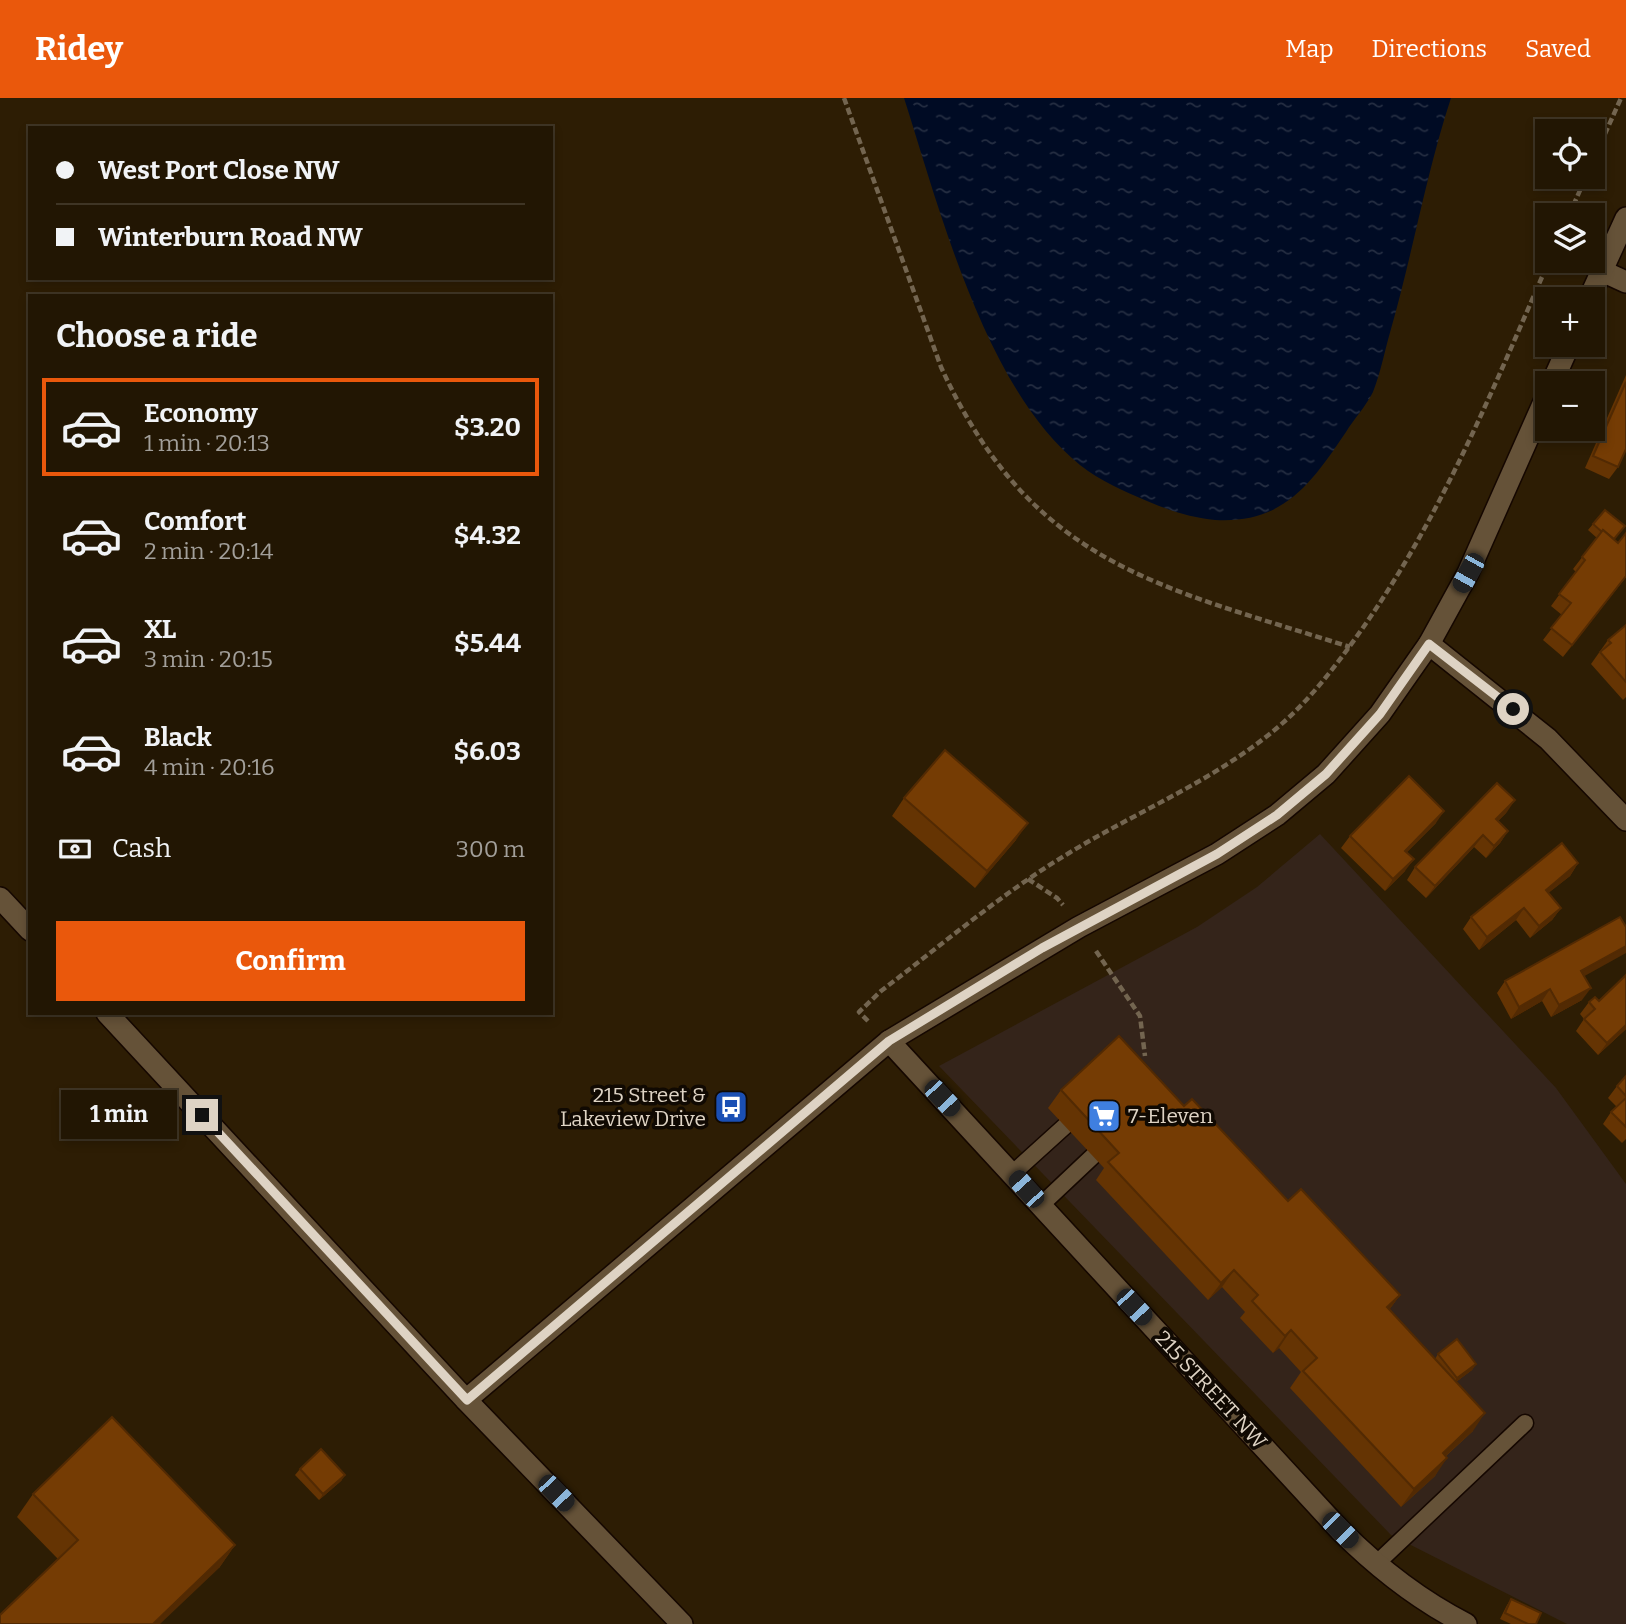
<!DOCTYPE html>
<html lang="en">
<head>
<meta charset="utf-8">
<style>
  :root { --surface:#221603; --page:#2e2312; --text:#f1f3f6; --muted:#a29f9a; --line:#3f3525; --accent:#ea580c }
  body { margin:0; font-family:Bitter,serif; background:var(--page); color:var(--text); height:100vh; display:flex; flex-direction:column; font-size:26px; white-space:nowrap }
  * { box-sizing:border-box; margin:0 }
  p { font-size:23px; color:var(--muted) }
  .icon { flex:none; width:38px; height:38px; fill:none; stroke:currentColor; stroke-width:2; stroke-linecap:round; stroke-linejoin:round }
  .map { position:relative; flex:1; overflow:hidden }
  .sheet { position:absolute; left:28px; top:196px; width:525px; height:721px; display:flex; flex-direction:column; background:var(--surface); border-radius:0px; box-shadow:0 4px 10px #0003,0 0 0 2px var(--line) }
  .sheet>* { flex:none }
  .guide { position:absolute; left:28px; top:28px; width:525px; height:154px; border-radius:0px; box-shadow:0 4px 10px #0003,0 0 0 2px var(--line); display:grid; align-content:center; height:154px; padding:0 28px; background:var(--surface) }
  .fabs { position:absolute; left:1535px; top:21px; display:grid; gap:14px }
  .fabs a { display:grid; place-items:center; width:70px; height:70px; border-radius:0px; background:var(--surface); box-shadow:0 4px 10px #0003,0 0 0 2px var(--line); font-size:35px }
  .end { position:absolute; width:32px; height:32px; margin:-16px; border:9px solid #ded3c4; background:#111; box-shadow:0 0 0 4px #111 }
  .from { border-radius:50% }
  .bubble { position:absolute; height:49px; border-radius:0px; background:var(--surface); box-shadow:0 4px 10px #0003,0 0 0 2px var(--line); font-size:23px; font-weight:700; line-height:49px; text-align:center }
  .car { position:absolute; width:21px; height:42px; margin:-21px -10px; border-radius:9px; box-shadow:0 0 5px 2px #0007; background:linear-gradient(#222 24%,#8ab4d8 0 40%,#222 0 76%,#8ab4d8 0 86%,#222 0) }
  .guide b { display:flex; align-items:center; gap:24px; height:66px; font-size:26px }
  .guide b+b { border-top:2px solid var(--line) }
  .guide i { width:18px; height:18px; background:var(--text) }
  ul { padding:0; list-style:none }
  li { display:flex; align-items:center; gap:21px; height:98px; margin:0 14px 10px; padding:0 14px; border:4px solid transparent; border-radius:0px }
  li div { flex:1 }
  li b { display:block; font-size:26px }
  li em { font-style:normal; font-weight:700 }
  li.on { border-color:var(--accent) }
  li>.icon { width:63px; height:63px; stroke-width:1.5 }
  h2 { padding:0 28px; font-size:32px; line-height:84px }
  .pay { display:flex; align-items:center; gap:18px; height:77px; padding:0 28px; font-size:26px }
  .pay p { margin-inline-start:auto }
  .button { display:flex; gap:14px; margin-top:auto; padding:14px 28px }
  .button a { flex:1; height:80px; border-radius:0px; background:var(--accent); color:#fff; font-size:28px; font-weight:700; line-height:80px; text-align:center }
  header { display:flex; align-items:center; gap:42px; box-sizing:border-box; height:98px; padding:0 35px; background:var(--accent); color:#fff }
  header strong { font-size:33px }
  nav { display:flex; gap:38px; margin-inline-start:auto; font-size:24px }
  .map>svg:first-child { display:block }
</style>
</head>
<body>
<header>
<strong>Ridey</strong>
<nav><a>Map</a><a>Directions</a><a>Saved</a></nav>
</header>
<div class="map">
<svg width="1626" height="1526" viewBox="0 0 1626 1526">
  <defs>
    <pattern id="water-ripples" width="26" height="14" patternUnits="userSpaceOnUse" patternTransform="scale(1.75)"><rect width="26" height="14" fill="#000b24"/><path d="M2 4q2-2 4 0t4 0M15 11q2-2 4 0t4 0" fill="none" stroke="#252e42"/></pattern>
  </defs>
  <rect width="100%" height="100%" fill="#2d1d04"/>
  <path fill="#34241a" d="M1320 736 1556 990 1626 1086V1526H1567L1391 1437 939 968 1197 829 1257 789Z"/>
  <path fill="url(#water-ripples)" d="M904 0H1451C1426 76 1413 154 1391 231 1385 251 1381 274 1373 294 1366 308 1354 321 1346 334 1311 386 1283 426 1215 422 1192 420 1168 412 1147 403 1124 393 1100 383 1080 367 986 292 940 113 904 0Z"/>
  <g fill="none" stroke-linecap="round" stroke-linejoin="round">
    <defs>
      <g id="lane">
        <path d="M1012 1076 1065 1028"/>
        <path d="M1041 1107 1093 1058"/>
        <path d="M1375 1467 1525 1325"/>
      </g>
      <g id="street">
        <path d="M1602 173 1626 184"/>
        <path d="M1589 201 1626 120"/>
        <path d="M1552 285 1569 247"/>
        <path d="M1429 546 1548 641 1626 722"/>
        <path d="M889 943 1340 1432C1378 1470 1417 1501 1466 1526"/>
        <path d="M466 1302 889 943 1079 829 1217 756 1277 717 1326 676 1380 616 1429 546 1468 475 1547 297"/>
      </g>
      <g id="secondary">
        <path d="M0 800 30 832"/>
        <path d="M107 915 466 1302 682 1526"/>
      </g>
    </defs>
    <use href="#lane" stroke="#150700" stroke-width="19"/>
    <use href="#street" stroke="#150700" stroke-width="24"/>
    <use href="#secondary" stroke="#150700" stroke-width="24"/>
    <g stroke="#736550" stroke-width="4.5" stroke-dasharray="7 3.5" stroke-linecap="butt">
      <path d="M844 0 941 269C1032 468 1159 488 1350 549"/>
      <path d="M1592 65 1621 0"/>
      <path d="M1569 117 1586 79"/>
      <path d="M1028 781 1057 800 1063 807"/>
      <path d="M1096 853 1140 918 1145 958"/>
      <path d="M868 923 859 914 881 893C943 846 1002 795 1069 755 1141 711 1221 680 1285 623 1317 594 1344 557 1369 521 1445 410 1495 286 1549 163"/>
    </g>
    <use href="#lane" stroke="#655238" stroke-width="16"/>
    <use href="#street" stroke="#655238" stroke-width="21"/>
    <use href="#secondary" stroke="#655238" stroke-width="21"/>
  </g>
  <g fill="#653403">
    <path d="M1626 277V351L1618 369 1609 381 1585 370Z"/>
    <path d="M1593 426 1615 442 1626 479 1563 559 1543 542 1562 517 1551 508 1576 474 1573 471 1597 440 1588 432Z"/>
    <path d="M1626 527V599L1623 602 1591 566 1608 542Z"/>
    <path d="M904 700 1016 742 975 790 892 718Z"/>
    <path d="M1507 714 1498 723 1508 733 1500 745 1486 760 1474 749 1426 800 1407 782 1415 769Z"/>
    <path d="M1436 725 1407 754 1405 773 1385 793 1341 750 1350 738Z"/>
    <path d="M1578 765 1570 778 1548 795 1561 810 1552 822 1530 840 1516 822 1479 852 1463 831 1471 819Z"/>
    <path d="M1584 878 1582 902 1551 919 1542 903 1511 921 1497 895 1505 883Z"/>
    <path d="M1589 904 1626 931 1598 957 1576 933 1584 921 1580 916Z"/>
    <path d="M1626 978V1041L1622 1045 1603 1026 1611 1014 1617 1009 1608 1000 1617 988Z"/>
    <path d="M1061 992 1184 1008 1288 1103 1400 1197 1389 1212 1435 1261 1438 1256 1476 1266 1472 1272 1456 1284 1473 1333 1446 1358 1435 1378 1401 1409 1290 1290 1301 1274 1279 1250 1273 1255 1240 1220 1245 1214 1222 1189 1208 1202 1096 1082 1104 1070 1048 1010Z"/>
    <path d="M300 1371 345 1377 341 1383 319 1402 295 1377Z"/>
    <path d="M33 1396 235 1447 219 1470 58 1461 17 1419Z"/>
    <path d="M1511 1501 1536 1526H1511L1500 1521 1507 1507Z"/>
  </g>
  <g fill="#522a03">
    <path d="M1626 478V479L1563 559 1572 547Z"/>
    <path d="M1515 702 1507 714 1488 733 1496 721Z"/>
    <path d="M1444 713 1436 725 1396 765 1405 753Z"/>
    <path d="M1028 725 1016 742 975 790 987 773Z"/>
    <path d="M1508 733 1500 745 1486 760 1494 748Z"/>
    <path d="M1483 737 1474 749 1426 800 1435 788Z"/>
    <path d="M1414 761 1405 773 1385 793 1393 781Z"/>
    <path d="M1578 765 1570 778 1537 804 1546 792Z"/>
    <path d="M1524 810 1516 822 1479 852 1487 839Z"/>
    <path d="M1561 810 1552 822 1530 840 1539 828Z"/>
    <path d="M1626 848V855L1572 885 1581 873Z"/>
    <path d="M1591 890 1582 902 1551 919 1559 907Z"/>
    <path d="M1550 891 1542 903 1511 921 1519 909Z"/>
    <path d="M1626 927V931L1598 957 1607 945Z"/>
    <path d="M1234 1172 1222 1189 1208 1202 1221 1185Z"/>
    <path d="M1400 1197 1387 1215V1209Z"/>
    <path d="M1291 1232 1279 1250 1273 1255 1285 1238Z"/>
    <path d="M1476 1266 1472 1272 1453 1286 1457 1280Z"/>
    <path d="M1485 1315 1473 1333 1430 1372 1443 1355Z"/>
    <path d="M1447 1360 1435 1378 1401 1409 1414 1391Z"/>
    <path d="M345 1377 341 1383 319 1402 323 1396Z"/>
    <path d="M235 1447 219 1470 160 1526H153Z"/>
  </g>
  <g fill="#753c04" stroke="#522a03" stroke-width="2">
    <path d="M1626 284V351L1618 369 1593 358Z"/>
    <path d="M1605 412 1625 428 1614 441 1603 432 1602 434 1593 426Z"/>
    <path d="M1603 432 1618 445 1626 435V478L1572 547 1551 530 1571 505 1559 496 1585 462 1582 459Z"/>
    <path d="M1626 527V584L1600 554 1611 545 1608 542Z"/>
    <path d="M945 652 1028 725 987 773 904 700Z"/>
    <path d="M1409 678 1444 713 1405 753 1414 761 1393 781 1350 738Z"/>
    <path d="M1497 685 1515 702 1496 721 1508 733 1494 748 1483 737 1435 788 1415 769Z"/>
    <path d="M1562 745 1578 765 1546 792 1561 810 1539 828 1524 810 1487 839 1471 819Z"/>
    <path d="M1620 819 1626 829V848L1581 873 1591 890 1559 907 1550 891 1519 909 1505 883Z"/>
    <path d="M1626 877V927L1607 945 1584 921 1595 911 1589 904 1595 899 1599 903Z"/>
    <path d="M1119 938 1184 1008 1192 1001 1288 1103 1301 1091 1400 1197 1387 1209 1485 1315 1443 1355 1447 1360 1414 1391 1303 1273 1317 1260 1291 1232 1285 1238 1252 1203 1258 1197 1234 1172 1221 1185 1108 1064 1119 1055 1061 992Z"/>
    <path d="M1626 978V998L1617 988Z"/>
    <path d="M1626 1000V1029L1611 1014Z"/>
    <path d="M1457 1241 1476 1266 1457 1280 1438 1256Z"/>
    <path d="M112 1319 235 1447 153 1526H0V1517L78 1442 33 1396Z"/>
    <path d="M321 1351 345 1377 323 1396 300 1371Z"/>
    <path d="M1511 1501 1541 1515 1536 1526H1528L1505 1515Z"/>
  </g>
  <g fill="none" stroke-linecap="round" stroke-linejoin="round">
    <path stroke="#ded3c4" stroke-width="9" d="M202 1017 467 1302 889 943 1042 850 1217 756 1277 717 1326 676 1380 616 1429 546 1513 611"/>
  </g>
  <defs>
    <symbol id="bus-square" viewBox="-11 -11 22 22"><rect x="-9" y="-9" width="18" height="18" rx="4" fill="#1a4fb4" stroke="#100902"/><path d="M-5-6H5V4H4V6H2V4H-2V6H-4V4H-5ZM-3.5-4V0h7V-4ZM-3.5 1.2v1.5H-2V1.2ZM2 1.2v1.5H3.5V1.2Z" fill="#fff"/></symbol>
    <symbol id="supermarket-square" viewBox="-11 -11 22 22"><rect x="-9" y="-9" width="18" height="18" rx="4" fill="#3f7fe0" stroke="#100902"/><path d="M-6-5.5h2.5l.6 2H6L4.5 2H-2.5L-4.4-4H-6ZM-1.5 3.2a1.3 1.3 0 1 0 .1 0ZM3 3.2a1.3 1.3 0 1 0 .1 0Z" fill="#fff"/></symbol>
  </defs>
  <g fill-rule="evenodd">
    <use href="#bus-square" x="712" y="990" width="38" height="38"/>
    <use href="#supermarket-square" x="1085" y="999" width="38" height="38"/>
  </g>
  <g text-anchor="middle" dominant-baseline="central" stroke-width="7" stroke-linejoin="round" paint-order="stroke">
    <g font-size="21" fill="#ded3c4" stroke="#100902" text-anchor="end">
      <text x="706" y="997">215 Street &amp;<tspan x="706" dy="24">Lakeview Drive</tspan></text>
      <text x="1128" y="1018" text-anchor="start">7-Eleven</text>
    </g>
    <g font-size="21" fill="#ded3c4" stroke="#100902">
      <text transform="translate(1211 1292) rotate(47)">215 STREET NW</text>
    </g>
  </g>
</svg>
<div class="fabs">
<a><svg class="icon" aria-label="locate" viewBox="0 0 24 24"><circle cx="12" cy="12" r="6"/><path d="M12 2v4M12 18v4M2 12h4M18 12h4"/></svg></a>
<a><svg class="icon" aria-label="layers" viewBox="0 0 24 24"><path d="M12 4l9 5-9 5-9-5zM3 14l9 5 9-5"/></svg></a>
<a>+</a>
<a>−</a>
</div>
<i class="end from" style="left:1513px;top:611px"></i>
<i class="end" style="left:202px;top:1017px"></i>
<div class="bubble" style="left:61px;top:992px;width:116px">1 min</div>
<i class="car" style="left:1468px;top:475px;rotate:209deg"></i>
<i class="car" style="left:942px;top:1000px;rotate:137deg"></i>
<i class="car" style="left:1026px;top:1091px;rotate:318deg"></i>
<i class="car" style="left:1134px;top:1209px;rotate:137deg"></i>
<i class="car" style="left:556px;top:1395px;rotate:136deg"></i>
<i class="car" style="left:1340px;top:1432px;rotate:135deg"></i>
<div class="guide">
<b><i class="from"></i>West Port Close NW</b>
<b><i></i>Winterburn Road NW</b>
</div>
<section class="sheet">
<h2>Choose a ride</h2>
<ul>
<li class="on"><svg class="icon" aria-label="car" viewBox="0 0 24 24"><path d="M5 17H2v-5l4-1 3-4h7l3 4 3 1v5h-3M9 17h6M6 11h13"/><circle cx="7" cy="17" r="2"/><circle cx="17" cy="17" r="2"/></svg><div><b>Economy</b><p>1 min · 20:13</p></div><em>$3.20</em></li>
<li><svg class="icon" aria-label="car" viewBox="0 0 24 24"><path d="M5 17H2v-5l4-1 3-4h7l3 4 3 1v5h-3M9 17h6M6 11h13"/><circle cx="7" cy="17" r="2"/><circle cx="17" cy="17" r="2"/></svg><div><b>Comfort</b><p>2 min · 20:14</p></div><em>$4.32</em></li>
<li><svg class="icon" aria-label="car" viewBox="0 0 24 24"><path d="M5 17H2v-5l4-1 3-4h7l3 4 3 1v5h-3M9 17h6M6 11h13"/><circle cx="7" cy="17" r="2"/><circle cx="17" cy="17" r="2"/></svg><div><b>XL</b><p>3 min · 20:15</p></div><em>$5.44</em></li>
<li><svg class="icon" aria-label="car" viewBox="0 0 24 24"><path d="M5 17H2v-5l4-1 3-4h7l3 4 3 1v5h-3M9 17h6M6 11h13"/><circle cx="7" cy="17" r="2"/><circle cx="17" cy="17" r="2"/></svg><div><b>Black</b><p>4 min · 20:16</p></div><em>$6.03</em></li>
</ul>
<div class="pay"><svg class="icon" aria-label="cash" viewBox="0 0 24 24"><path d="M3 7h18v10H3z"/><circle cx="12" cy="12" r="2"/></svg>Cash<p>300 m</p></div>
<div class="button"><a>Confirm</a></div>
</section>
</div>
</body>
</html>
